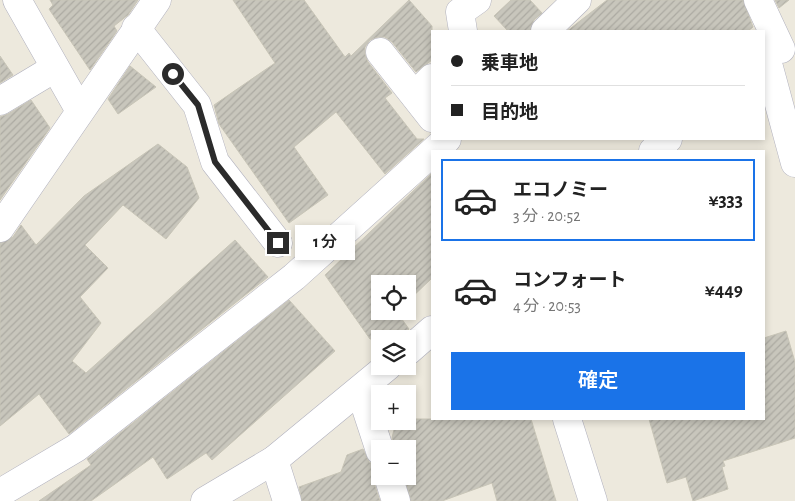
<!DOCTYPE html>
<html lang="ja">
<head>
<meta charset="utf-8">
<style>
  :root { --surface:#fff; --page:#f2f2f2; --text:#222; --muted:#767676; --line:#e0e0e0; --accent:#1a73e8 }
  body { margin:0; font-family:"Alegreya Sans","Noto Sans JP",sans-serif; background:var(--page); color:var(--text); height:100vh; display:flex; flex-direction:column; font-size:19px; white-space:nowrap }
  * { box-sizing:border-box; margin:0 }
  p { font-size:16px; color:var(--muted) }
  .icon { flex:none; width:28px; height:28px; fill:none; stroke:currentColor; stroke-width:2; stroke-linecap:round; stroke-linejoin:round }
  .map { position:relative; flex:1; overflow:hidden }
  .drawer { position:absolute; left:431px; top:150px; width:334px; height:270px; display:flex; flex-direction:column; background:var(--surface); border-radius:0px; box-shadow:0 2px 8px #0003 }
  .drawer>* { flex:none }
  .top-card { position:absolute; left:431px; top:30px; width:334px; height:110px; border-radius:0px; box-shadow:0 2px 8px #0003; display:grid; align-content:center; height:110px; padding:0 20px; background:var(--surface) }
  .buttons { position:absolute; left:371px; top:275px; display:grid; gap:10px }
  .buttons a { display:grid; place-items:center; width:45px; height:45px; border-radius:0px; background:var(--surface); box-shadow:0 2px 8px #0003; font-size:25px }
  .end { position:absolute; width:22px; height:22px; margin:-11px; border:6px solid #2b2b2b; background:#fff; box-shadow:0 0 0 2px #fff }
  .from { border-radius:50% }
  .bubble { position:absolute; height:35px; border-radius:0px; background:var(--surface); box-shadow:0 2px 8px #0003; font-size:16px; font-weight:600; line-height:35px; text-align:center }
  .top-card b { display:flex; align-items:center; gap:18px; height:48px; font-size:19px }
  .top-card b+b { border-top:1px solid var(--line) }
  .top-card i { width:12px; height:12px; background:var(--text) }
  ul { padding:9px 0 0; list-style:none }
  li { display:flex; align-items:center; gap:15px; height:82px; margin:0 10px 8px; padding:0 10px; border:2px solid transparent; border-radius:0px }
  li div { flex:1 }
  li b { display:block; font-size:19px }
  li em { font-style:normal; font-weight:600 }
  li.current { border-color:var(--accent) }
  li>.icon { width:45px; height:45px; stroke-width:1.5 }
  .cta { display:flex; gap:10px; margin-top:auto; padding:10px 20px }
  .cta a { flex:1; height:58px; border-radius:0px; background:var(--accent); color:#fff; font-size:20px; font-weight:600; line-height:58px; text-align:center }
  .map>svg:first-child { display:block }
</style>
</head>
<body>
<div class="map">
<svg width="795" height="501" viewBox="0 0 795 501">
  <defs>
    <pattern id="building-hatch" width="6" height="6" patternUnits="userSpaceOnUse" patternTransform="scale(1.25)"><rect width="6" height="6" fill="#c8c6bc"/><path d="M-1 1l2-2M0 6l6-6M5 7l2-2" fill="none" stroke="#acaaa2"/></pattern>
  </defs>
  <rect width="100%" height="100%" fill="#ede9dd"/>
  <g fill="url(#building-hatch)" stroke="#c8c5b7">
    <path d="M50 0H138L128 15 114 26 117 31 90 70 49 9 53 5Z"/>
    <path d="M233 0H304L345 57 349 53 351 56 409 0 432 26V60L416 72 392 42 385 37H378L370 40 365 47V54L368 62 392 93 385 98 417 139H424L385 174 336 112 294 147 328 195 289 223 219 124 214 105 275 63Z"/>
    <path d="M511 0H530L542 13 534 20 530 31H508L494 16Z"/>
    <path d="M607 0H743L753 27 748 31H567Z"/>
    <path d="M775 0H789L779 8Z"/>
    <path d="M0 56 13 75 0 83Z"/>
    <path d="M130 66 156 87 118 114 108 99Z"/>
    <path d="M31 100 50 128 0 200V117L8 114Z"/>
    <path d="M158 144 187 167 199 198 166 239 123 205 85 245 108 268 80 297 101 323 72 361 86 373 235 240 268 277 69 434 39 394 0 426V243L13 237 21 225 36 245 84 196Z"/>
    <path d="M432 173V278L408 301V284H380V311H396L409 329 398 339H370L325 275Z"/>
    <path d="M289 300 335 351 212 460 206 453 167 479 153 457 91 501H39L91 465 87 459Z"/>
    <path d="M786 331 795 362V438L723 461 725 466 722 467 728 489 693 501 686 477 667 483 649 419H764V338Z"/>
    <path d="M408 419H531L556 501H497L492 483 442 501H411L404 476H408V449H395L392 438 396 421H408Z"/>
    <path d="M363 449 369 462 376 466 373 473V480L380 501H302L299 487 341 472 347 455Z"/>
  </g>
  <g fill="none" stroke-linecap="round" stroke-linejoin="round">
    <defs>
      <g id="minor">
        <path d="M17 0 80 111"/>
        <path d="M758 0 781 49"/>
        <path d="M136 28 197 105 215 162 278 243"/>
        <path d="M463 31 460 12 477 0"/>
        <path d="M545 31 577 0"/>
        <path d="M380 52 432 118"/>
        <path d="M767 60 795 163"/>
        <path d="M415 95 432 78"/>
        <path d="M0 101 55 68"/>
        <path d="M653 151 668 139"/>
        <path d="M0 228 157 0"/>
        <path d="M408 351 432 330"/>
        <path d="M360 390 380 451"/>
        <path d="M567 419 593 501"/>
        <path d="M274 460 287 501"/>
        <path d="M388 476 396 501"/>
        <path d="M0 493 76 448 294 277 447 139"/>
        <path d="M205 501 274 460 388 366"/>
      </g>
    </defs>
    <use href="#minor" stroke="#b1b1be" stroke-width="29"/>
    <use href="#minor" stroke="#fff" stroke-width="28"/>
  </g>
  <g fill="none" stroke-linecap="round" stroke-linejoin="round">
    <path stroke="#2b2b2b" stroke-width="6" d="M173 74 198 105 215 162 278 243"/>
  </g>
</svg>
<div class="buttons">
<a><svg class="icon" aria-label="locate" viewBox="0 0 24 24"><circle cx="12" cy="12" r="6"/><path d="M12 2v4M12 18v4M2 12h4M18 12h4"/></svg></a>
<a><svg class="icon" aria-label="layers" viewBox="0 0 24 24"><path d="M12 4l9 5-9 5-9-5zM3 14l9 5 9-5"/></svg></a>
<a>+</a>
<a>−</a>
</div>
<i class="end from" style="left:173px;top:74px"></i>
<i class="end" style="left:278px;top:243px"></i>
<div class="bubble" style="left:295px;top:225px;width:60px">1 分</div>
<div class="top-card">
<b><i class="from"></i>乗車地</b>
<b><i></i>目的地</b>
</div>
<section class="drawer">
<ul>
<li class="current"><svg class="icon" aria-label="car" viewBox="0 0 24 24"><path d="M5 17H2v-5l4-1 3-4h7l3 4 3 1v5h-3M9 17h6M6 11h13"/><circle cx="7" cy="17" r="2"/><circle cx="17" cy="17" r="2"/></svg><div><b>エコノミー</b><p>3 分 · 20:52</p></div><em>¥333</em></li>
<li><svg class="icon" aria-label="car" viewBox="0 0 24 24"><path d="M5 17H2v-5l4-1 3-4h7l3 4 3 1v5h-3M9 17h6M6 11h13"/><circle cx="7" cy="17" r="2"/><circle cx="17" cy="17" r="2"/></svg><div><b>コンフォート</b><p>4 分 · 20:53</p></div><em>¥449</em></li>
</ul>
<div class="cta"><a>確定</a></div>
</section>
</div>
</body>
</html>
